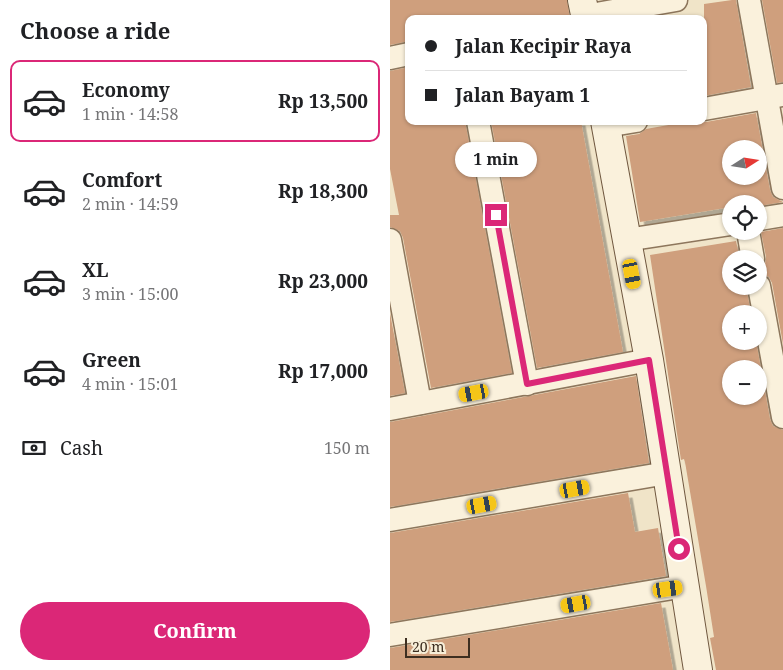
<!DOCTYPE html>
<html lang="en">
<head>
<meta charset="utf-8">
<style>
  :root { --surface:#fff; --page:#f6f6f6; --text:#202124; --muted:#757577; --line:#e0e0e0; --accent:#db2777 }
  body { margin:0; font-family:"Noto Serif",serif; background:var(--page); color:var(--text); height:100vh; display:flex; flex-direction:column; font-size:19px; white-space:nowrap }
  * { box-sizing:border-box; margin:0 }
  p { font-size:16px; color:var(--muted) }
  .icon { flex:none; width:28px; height:28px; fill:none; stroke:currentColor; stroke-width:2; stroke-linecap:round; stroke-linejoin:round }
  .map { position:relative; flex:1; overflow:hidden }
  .details { display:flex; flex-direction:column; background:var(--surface); width:390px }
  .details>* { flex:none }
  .banner { position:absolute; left:15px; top:15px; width:302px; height:110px; border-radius:10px; box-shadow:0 1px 4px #0004; display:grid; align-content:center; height:110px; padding:0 20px; background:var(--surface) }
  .needle { width:32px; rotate:78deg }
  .buttons { position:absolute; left:332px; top:140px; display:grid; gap:10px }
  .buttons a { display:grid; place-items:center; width:45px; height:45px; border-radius:50%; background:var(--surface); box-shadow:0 1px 4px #0004; font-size:25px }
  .scale { position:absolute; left:15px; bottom:12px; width:65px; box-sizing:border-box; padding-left:5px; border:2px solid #3d2e20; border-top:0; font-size:14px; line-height:18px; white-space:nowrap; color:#3d2e20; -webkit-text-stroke:4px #f7eed8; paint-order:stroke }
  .end { position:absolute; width:22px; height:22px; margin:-11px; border:6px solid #db2777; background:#fff; box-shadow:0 0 0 2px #fff }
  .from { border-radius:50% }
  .bubble { position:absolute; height:35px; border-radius:18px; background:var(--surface); box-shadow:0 1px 4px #0004; font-size:16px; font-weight:700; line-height:35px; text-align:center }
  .car { position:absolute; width:15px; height:30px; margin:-15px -8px; border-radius:6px; box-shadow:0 0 4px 1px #0007; background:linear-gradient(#f5c518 24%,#345 0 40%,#f5c518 0 76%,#345 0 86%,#f5c518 0) }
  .banner b { display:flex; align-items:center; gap:18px; height:48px; font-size:19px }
  .banner b+b { border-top:1px solid var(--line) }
  .banner i { width:12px; height:12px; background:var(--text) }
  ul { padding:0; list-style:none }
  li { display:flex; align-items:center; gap:15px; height:82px; margin:0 10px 8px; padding:0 10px; border:2px solid transparent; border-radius:10px }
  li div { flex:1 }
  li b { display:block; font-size:19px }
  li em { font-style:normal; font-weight:700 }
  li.on { border-color:var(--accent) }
  li>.icon { width:45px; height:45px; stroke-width:1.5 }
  h2 { padding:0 20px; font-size:22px; line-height:60px }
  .pay { display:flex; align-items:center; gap:12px; height:55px; padding:0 20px; font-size:19px }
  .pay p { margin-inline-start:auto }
  .action { display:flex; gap:10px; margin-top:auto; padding:10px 20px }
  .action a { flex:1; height:58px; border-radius:30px; background:var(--accent); color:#fff; font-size:20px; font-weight:700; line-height:58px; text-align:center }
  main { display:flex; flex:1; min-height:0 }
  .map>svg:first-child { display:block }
</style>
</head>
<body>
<main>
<section class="details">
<h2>Choose a ride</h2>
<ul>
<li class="on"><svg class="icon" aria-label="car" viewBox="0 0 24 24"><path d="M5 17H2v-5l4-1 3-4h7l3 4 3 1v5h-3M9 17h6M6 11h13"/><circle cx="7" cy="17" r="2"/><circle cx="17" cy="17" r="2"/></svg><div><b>Economy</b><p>1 min · 14:58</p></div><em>Rp 13,500</em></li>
<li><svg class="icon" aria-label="car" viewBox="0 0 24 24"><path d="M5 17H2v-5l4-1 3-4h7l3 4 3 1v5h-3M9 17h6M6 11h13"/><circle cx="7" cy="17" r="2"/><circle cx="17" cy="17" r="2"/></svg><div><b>Comfort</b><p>2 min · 14:59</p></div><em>Rp 18,300</em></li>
<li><svg class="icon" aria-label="car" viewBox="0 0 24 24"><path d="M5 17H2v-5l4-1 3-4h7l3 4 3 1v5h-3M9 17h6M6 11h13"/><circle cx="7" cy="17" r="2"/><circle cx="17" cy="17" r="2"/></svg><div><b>XL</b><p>3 min · 15:00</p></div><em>Rp 23,000</em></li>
<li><svg class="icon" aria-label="car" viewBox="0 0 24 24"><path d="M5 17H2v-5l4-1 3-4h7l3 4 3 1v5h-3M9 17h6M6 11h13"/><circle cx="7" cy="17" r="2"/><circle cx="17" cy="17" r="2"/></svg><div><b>Green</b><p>4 min · 15:01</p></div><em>Rp 17,000</em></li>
</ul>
<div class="pay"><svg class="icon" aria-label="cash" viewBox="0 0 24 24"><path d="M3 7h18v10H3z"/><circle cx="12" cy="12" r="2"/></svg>Cash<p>150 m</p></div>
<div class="action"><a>Confirm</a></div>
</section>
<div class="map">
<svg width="393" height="670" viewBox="0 0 393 670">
  <defs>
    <filter id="shadow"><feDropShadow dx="4.5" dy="4.5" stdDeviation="0" flood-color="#0004"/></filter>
  </defs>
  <rect width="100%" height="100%" fill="#f0e4c8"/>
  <g fill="#cf9f7d" fill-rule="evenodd" filter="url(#shadow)">
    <path d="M0 0H177L180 19H19V41L0 45Z"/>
    <path d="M342 0H346L361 87 314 96V4Z"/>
    <path d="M372 0H393V82L387 83Z"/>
    <path d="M19 67V121H75L122 373 41 388 13 238 10 231 0 227V215H9L0 169V71Z"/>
    <path d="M366 113 380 190 383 197 393 202 369 206V204H341V207L250 222 236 136 249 134 256 129 301 121 316 122ZM341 149H369V176H341Z"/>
    <path d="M101 121H191L233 352 147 368Z"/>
    <path d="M393 228V344L382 283 379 277 369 273 375 264 376 257 371 232Z"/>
    <path d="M346 241 350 259H341V286H356L361 314H341V341H366L380 419 383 426 393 430V670H326L320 638 324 637 316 586 295 462 294 459 291 460 260 255ZM341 369H369V396H341Z"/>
    <path d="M0 313 15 393 0 396Z"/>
    <path d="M246 376 259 463 0 507V422Z"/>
    <path d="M238 493 245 532 268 528 276 576 0 622V533Z"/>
    <path d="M271 603 283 670H0V648Z"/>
  </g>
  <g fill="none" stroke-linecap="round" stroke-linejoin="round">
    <defs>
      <g id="street">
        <path d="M359 0 393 188"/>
        <path d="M195 16 286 0"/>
        <path d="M0 58 19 54"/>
        <path d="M314 109 392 95"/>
        <path d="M88 121 137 384"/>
        <path d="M216 126 246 121"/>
        <path d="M369 219 393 215"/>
        <path d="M358 231 363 259"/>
        <path d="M0 240 30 403"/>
        <path d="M236 240 341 224"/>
        <path d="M369 286 393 417"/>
        <path d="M0 409 259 360"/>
        <path d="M0 520 277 473"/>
        <path d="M0 635 295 586"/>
      </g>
      <g id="secondary">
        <path d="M192 0 196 19"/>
        <path d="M215 121 259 360 308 670"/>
      </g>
    </defs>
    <use href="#street" stroke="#8d765c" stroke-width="25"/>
    <use href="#secondary" stroke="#6f573f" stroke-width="30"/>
    <use href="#street" stroke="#faf1dc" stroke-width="22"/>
    <use href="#secondary" stroke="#faf1dc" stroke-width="28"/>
  </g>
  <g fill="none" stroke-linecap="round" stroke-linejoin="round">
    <path stroke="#db2777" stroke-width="6" d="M106 215 137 384 259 360 289 549"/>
  </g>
</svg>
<div class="buttons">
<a><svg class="needle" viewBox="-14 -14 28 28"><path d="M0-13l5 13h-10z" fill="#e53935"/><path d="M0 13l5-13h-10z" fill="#757577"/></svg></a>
<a><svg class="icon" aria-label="locate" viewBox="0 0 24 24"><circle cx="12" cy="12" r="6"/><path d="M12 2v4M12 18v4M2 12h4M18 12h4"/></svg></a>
<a><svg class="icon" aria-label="layers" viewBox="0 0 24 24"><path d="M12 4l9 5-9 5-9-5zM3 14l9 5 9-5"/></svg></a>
<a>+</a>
<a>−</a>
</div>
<div class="scale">20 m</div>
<i class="end from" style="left:289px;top:549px"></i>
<i class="end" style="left:106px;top:215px"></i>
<div class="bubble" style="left:65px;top:142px;width:82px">1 min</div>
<i class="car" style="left:242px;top:274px;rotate:169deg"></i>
<i class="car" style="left:84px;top:393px;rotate:260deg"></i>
<i class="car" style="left:185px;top:489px;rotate:80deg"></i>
<i class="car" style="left:92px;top:505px;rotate:80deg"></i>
<i class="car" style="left:278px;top:589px;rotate:82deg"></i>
<i class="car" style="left:186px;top:604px;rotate:260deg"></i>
<div class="banner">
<b><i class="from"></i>Jalan Kecipir Raya</b>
<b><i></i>Jalan Bayam 1</b>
</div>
</div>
</main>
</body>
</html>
